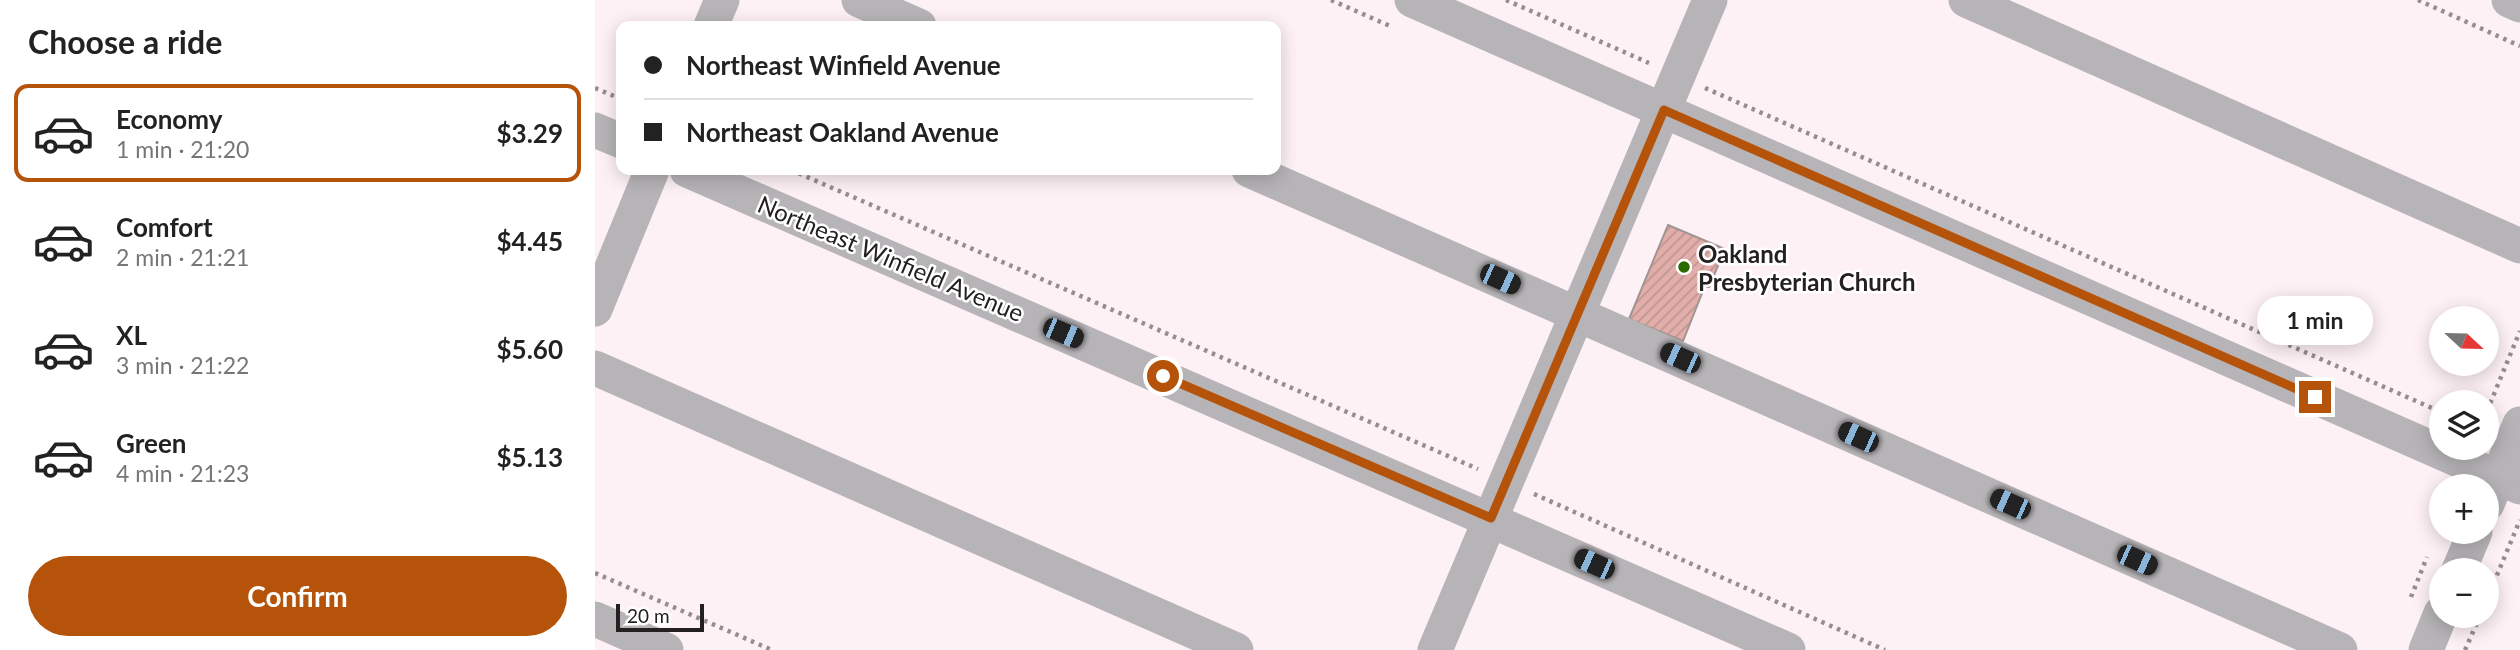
<!DOCTYPE html>
<html lang="en">
<head>
<meta charset="utf-8">
<style>
  :root { --surface:#fff; --page:#f6f6f6; --text:#222; --muted:#767676; --line:#e0e0e0; --accent:#b45309 }
  body { margin:0; font-family:Lato,sans-serif; background:var(--page); color:var(--text); height:100vh; display:flex; flex-direction:column; font-size:26px; white-space:nowrap }
  * { box-sizing:border-box; margin:0 }
  p { font-size:23px; color:var(--muted) }
  .icon { flex:none; width:38px; height:38px; fill:none; stroke:currentColor; stroke-width:2; stroke-linecap:round; stroke-linejoin:round }
  .map { position:relative; flex:1; overflow:hidden }
  .panel { display:flex; flex-direction:column; background:var(--surface); width:595px }
  .panel>* { flex:none }
  .guide { position:absolute; left:21px; top:21px; width:665px; height:154px; border-radius:14px; box-shadow:0 4px 18px #0003; display:grid; align-content:center; height:154px; padding:0 28px; background:var(--surface) }
  .needle { width:46px; rotate:112deg }
  .fabs { position:absolute; left:1834px; top:306px; display:grid; gap:14px }
  .fabs a { display:grid; place-items:center; width:70px; height:70px; border-radius:50%; background:var(--surface); box-shadow:0 4px 18px #0003; font-size:35px }
  .scale { position:absolute; left:21px; bottom:18px; width:88px; box-sizing:border-box; padding-left:7px; border:4px solid #242021; border-top:0; font-size:19px; line-height:24px; white-space:nowrap; color:#242021; -webkit-text-stroke:5px #fff; paint-order:stroke }
  .end { position:absolute; width:32px; height:32px; margin:-16px; border:9px solid #b45309; background:#fff; box-shadow:0 0 0 4px #fff }
  .from { border-radius:50% }
  .bubble { position:absolute; height:49px; border-radius:24px; background:var(--surface); box-shadow:0 4px 18px #0003; font-size:23px; font-weight:700; line-height:49px; text-align:center }
  .car { position:absolute; width:21px; height:42px; margin:-21px -10px; border-radius:9px; box-shadow:0 0 5px 2px #0007; background:linear-gradient(#222 24%,#8ab4d8 0 40%,#222 0 76%,#8ab4d8 0 86%,#222 0) }
  .guide b { display:flex; align-items:center; gap:24px; height:66px; font-size:26px }
  .guide b+b { border-top:2px solid var(--line) }
  .guide i { width:18px; height:18px; background:var(--text) }
  ul { padding:0; list-style:none }
  li { display:flex; align-items:center; gap:21px; height:98px; margin:0 14px 10px; padding:0 14px; border:4px solid transparent; border-radius:14px }
  li div { flex:1 }
  li b { display:block; font-size:26px }
  li em { font-style:normal; font-weight:700 }
  li.current { border-color:var(--accent) }
  li>.icon { width:63px; height:63px; stroke-width:1.5 }
  h2 { padding:0 28px; font-size:32px; line-height:84px }
  .primary-button { display:flex; gap:14px; margin-top:auto; padding:14px 28px }
  .primary-button a { flex:1; height:80px; border-radius:42px; background:var(--accent); color:#fff; font-size:28px; font-weight:700; line-height:80px; text-align:center }
  main { display:flex; flex:1; min-height:0 }
  .map>svg:first-child { display:block }
</style>
</head>
<body>
<main>
<section class="panel">
<h2>Choose a ride</h2>
<ul>
<li class="current"><svg class="icon" aria-label="car" viewBox="0 0 24 24"><path d="M5 17H2v-5l4-1 3-4h7l3 4 3 1v5h-3M9 17h6M6 11h13"/><circle cx="7" cy="17" r="2"/><circle cx="17" cy="17" r="2"/></svg><div><b>Economy</b><p>1 min · 21:20</p></div><em>$3.29</em></li>
<li><svg class="icon" aria-label="car" viewBox="0 0 24 24"><path d="M5 17H2v-5l4-1 3-4h7l3 4 3 1v5h-3M9 17h6M6 11h13"/><circle cx="7" cy="17" r="2"/><circle cx="17" cy="17" r="2"/></svg><div><b>Comfort</b><p>2 min · 21:21</p></div><em>$4.45</em></li>
<li><svg class="icon" aria-label="car" viewBox="0 0 24 24"><path d="M5 17H2v-5l4-1 3-4h7l3 4 3 1v5h-3M9 17h6M6 11h13"/><circle cx="7" cy="17" r="2"/><circle cx="17" cy="17" r="2"/></svg><div><b>XL</b><p>3 min · 21:22</p></div><em>$5.60</em></li>
<li><svg class="icon" aria-label="car" viewBox="0 0 24 24"><path d="M5 17H2v-5l4-1 3-4h7l3 4 3 1v5h-3M9 17h6M6 11h13"/><circle cx="7" cy="17" r="2"/><circle cx="17" cy="17" r="2"/></svg><div><b>Green</b><p>4 min · 21:23</p></div><em>$5.13</em></li>
</ul>
<div class="primary-button"><a>Confirm</a></div>
</section>
<div class="map">
<svg width="1925" height="650" viewBox="0 0 1925 650">
  <defs>
    <pattern id="building-hatch" width="6" height="6" patternUnits="userSpaceOnUse" patternTransform="scale(1.75)"><rect width="6" height="6" fill="#e1aeaa"/><path d="M-1 1l2-2M0 6l6-6M5 7l2-2" fill="none" stroke="#c19592"/></pattern>
  </defs>
  <rect width="100%" height="100%" fill="#fef1f5"/>
  <path fill="url(#building-hatch)" stroke="#a19493" stroke-width="2" d="M1073 225 1130 249 1114 287 1110 286 1088 341 1034 319Z"/>
  <g fill="none" stroke-linecap="round" stroke-linejoin="round">
    <g stroke="#958d8f" stroke-width="4.5" stroke-dasharray="3.5 5" stroke-linecap="butt">
      <path d="M736 0 795 26"/>
      <path d="M911 0 1054 63"/>
      <path d="M1823 0 1925 46"/>
      <path d="M0 88 26 99"/>
      <path d="M1110 88 1846 412"/>
      <path d="M196 170 883 469"/>
      <path d="M1892 411 1925 331"/>
      <path d="M939 494 1290 650"/>
      <path d="M0 573 177 650"/>
      <path d="M1816 597 1832 557"/>
      <path d="M1892 599 1925 520"/>
      <path d="M1870 650 1885 616"/>
    </g>
    <g stroke="#b7b4b7" stroke-width="35">
      <path d="M264 0 324 26"/>
      <path d="M817 0 1925 487"/>
      <path d="M1371 0 1925 246"/>
      <path d="M1914 0 1925 5"/>
      <path d="M116 26 127 0"/>
      <path d="M0 130 26 141"/>
      <path d="M92 170 1193 650"/>
      <path d="M654 170 1745 650"/>
      <path d="M0 309 57 170"/>
      <path d="M0 368 641 650"/>
      <path d="M1892 504 1925 424"/>
      <path d="M1864 570 1880 532"/>
      <path d="M0 619 71 650"/>
      <path d="M840 650 1115 0"/>
      <path d="M1831 650 1846 613"/>
    </g>
  </g>
  <g fill="none" stroke-linecap="round" stroke-linejoin="round">
    <path stroke="#b45309" stroke-width="9" d="M568 376 896 518 1069 110 1720 397"/>
  </g>
  <circle fill="#286a00" stroke="#fff" stroke-width="2.5" cx="1089" cy="267" r="7"/>
  <g text-anchor="middle" dominant-baseline="central" stroke-width="5" stroke-linejoin="round" paint-order="stroke">
    <g font-size="24" font-weight="bold" fill="#242021" stroke="#fff" text-anchor="start">
      <text x="1103" y="253">Oakland<tspan x="1103" dy="28">Presbyterian Church</tspan></text>
    </g>
    <g font-size="24" fill="#242021" stroke="#fff">
      <text transform="translate(296 258) rotate(23)">Northeast Winfield Avenue</text>
    </g>
  </g>
</svg>
<div class="fabs">
<a><svg class="needle" viewBox="-14 -14 28 28"><path d="M0-13l5 13h-10z" fill="#e53935"/><path d="M0 13l5-13h-10z" fill="#767676"/></svg></a>
<a><svg class="icon" aria-label="layers" viewBox="0 0 24 24"><path d="M12 4l9 5-9 5-9-5zM3 14l9 5 9-5"/></svg></a>
<a>+</a>
<a>−</a>
</div>
<div class="scale">20 m</div>
<i class="end from" style="left:568px;top:376px"></i>
<i class="end" style="left:1720px;top:397px"></i>
<div class="bubble" style="left:1662px;top:296px;width:116px">1 min</div>
<i class="car" style="left:905px;top:279px;rotate:114deg"></i>
<i class="car" style="left:468px;top:333px;rotate:113deg"></i>
<i class="car" style="left:1085px;top:358px;rotate:294deg"></i>
<i class="car" style="left:1263px;top:437px;rotate:294deg"></i>
<i class="car" style="left:1415px;top:504px;rotate:294deg"></i>
<i class="car" style="left:1542px;top:560px;rotate:114deg"></i>
<i class="car" style="left:999px;top:564px;rotate:294deg"></i>
<div class="guide">
<b><i class="from"></i>Northeast Winfield Avenue</b>
<b><i></i>Northeast Oakland Avenue</b>
</div>
</div>
</main>
</body>
</html>
